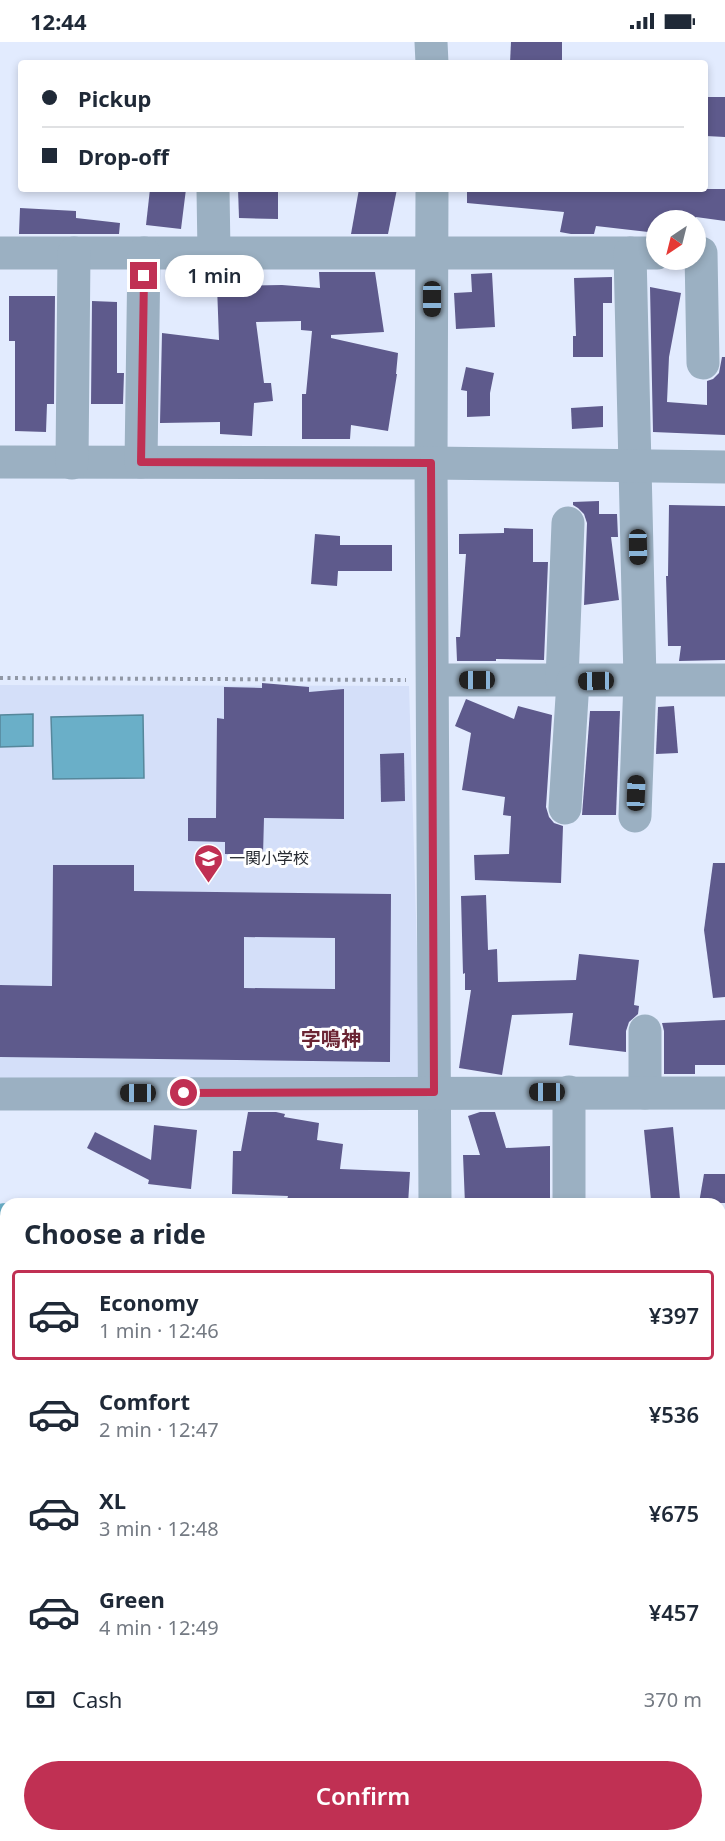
<!DOCTYPE html>
<html lang="en">
<head>
<meta charset="utf-8">
<style>
  :root { --surface:#fff; --page:#f6f6f7; --text:#1f2937; --muted:#747a83; --line:#e0e1e3; --accent:#c03053 }
  body { margin:0; font-family:"Noto Sans","Noto Sans JP",sans-serif; background:var(--page); color:var(--text); height:100vh; display:flex; flex-direction:column; font-size:22px; white-space:nowrap }
  * { box-sizing:border-box; margin:0 }
  p { font-size:20px; color:var(--muted) }
  .icon { flex:none; width:33px; height:33px; fill:none; stroke:currentColor; stroke-width:2; stroke-linecap:round; stroke-linejoin:round }
  .map { position:relative; flex:1; overflow:hidden }
  .details { position:absolute; left:0px; top:1156px; width:726px; height:644px; display:flex; flex-direction:column; background:var(--surface); border-radius:18px 18px 0 0; box-shadow:0 3px 9px #0003 }
  .details>* { flex:none }
  .top-card { position:absolute; left:18px; top:18px; width:690px; height:132px; border-radius:6px; box-shadow:0 3px 9px #0003; display:grid; align-content:center; height:132px; padding:0 24px; background:var(--surface) }
  .needle { width:39px; rotate:215deg }
  .fabs { position:absolute; left:646px; top:168px; display:grid; gap:12px }
  .fabs a { display:grid; place-items:center; width:60px; height:60px; border-radius:50%; background:var(--surface); box-shadow:0 3px 9px #0003; font-size:30px }
  .end { position:absolute; width:27px; height:27px; margin:-14px; border:8px solid #c03053; background:#fff; box-shadow:0 0 0 3px #fff }
  .from { border-radius:50% }
  .bubble { position:absolute; height:42px; border-radius:21px; background:var(--surface); box-shadow:0 3px 9px #0003; font-size:20px; font-weight:600; line-height:42px; text-align:center }
  .car { position:absolute; width:18px; height:36px; margin:-18px -9px; border-radius:8px; box-shadow:0 0 4px 2px #0007; background:linear-gradient(#222 24%,#8ab4d8 0 40%,#222 0 76%,#8ab4d8 0 86%,#222 0) }
  .top-card b { display:flex; align-items:center; gap:21px; height:57px; font-size:22px }
  .top-card b+b { border-top:2px solid var(--line) }
  .top-card i { width:15px; height:15px; background:var(--text) }
  ul { padding:0; list-style:none }
  li { display:flex; align-items:center; gap:18px; height:90px; margin:0 12px 9px; padding:0 12px; border:3px solid transparent; border-radius:6px }
  li div { flex:1 }
  li b { display:block; font-size:22px }
  li em { font-style:normal; font-weight:600 }
  li.current { border-color:var(--accent) }
  li>.icon { width:54px; height:54px; stroke-width:1.5 }
  h2 { padding:0 24px; font-size:27px; line-height:72px }
  .pay { display:flex; align-items:center; gap:15px; height:66px; padding:0 24px; font-size:22px }
  .pay p { margin-inline-start:auto }
  .action { display:flex; gap:12px; margin-top:auto; padding:12px 24px }
  .action a { flex:1; height:69px; border-radius:36px; background:var(--accent); color:#fff; font-size:24px; font-weight:600; line-height:69px; text-align:center }
  .status { display:flex; justify-content:space-between; align-items:center; height:42px; padding:0 30px; background:var(--surface); direction:ltr }
  .status svg { height:16px; fill:currentColor }
  .map>svg:first-child { display:block }
</style>
</head>
<body>
<div class="status"><b>12:44</b><svg viewBox="0 0 49 12"><path d="M0 12V9h3v3zM5 12V6h3v6zM10 12V3h3v9zM15 12V0h3v12zM26 1h20v11H26zM47 4h2v5h-2z"/></svg></div>
<div class="map">
<svg width="725" height="1799" viewBox="0 0 725 1799">
  <rect width="100%" height="100%" fill="#e2ebfe"/>
  <path fill="#d4dff9" d="M0 643 409 644 421 1039 0 1042Z"/>
  <g fill="#6aafc8" stroke="#56879b" stroke-width="1.5">
    <path d="M33 672V704L0 705V673Z"/>
    <path d="M143 673 144 736 53 737 51 675Z"/>
  </g>
  <g fill="none" stroke-linecap="round" stroke-linejoin="round">
    <g stroke="#56879b" stroke-width="8">
      <path d="M0 1734 6 1741"/>
      <path d="M55 1794 60 1799"/>
    </g>
    <g stroke="#6aafc8" stroke-width="44">
      <path d="M0 1184 6 1183"/>
      <path d="M720 1301 725 1303"/>
    </g>
  </g>
  <g fill="#5e5a8c" fill-rule="evenodd">
    <path d="M511 0H562V21H510Z"/>
    <path d="M706 55H725V95L706 94Z"/>
    <path d="M150 147H186L181 187 146 183Z"/>
    <path d="M238 147H278V177L239 176Z"/>
    <path d="M359 147H397L388 192H351Z"/>
    <path d="M467 147H725V179L696 175 695 178H657V191L596 184 594 192H571L560 190 564 170 467 161Z"/>
    <path d="M20 166 76 169V176L120 181 119 192H19Z"/>
    <path d="M319 230H375L384 290 331 293V296L398 311 396 332H397L388 389 351 383 350 397H302V352H306L312 289 301 288V279L256 280 264 341H271L273 359 254 361 252 394 220 392V380L160 381 162 291 219 298 217 244 282 243 320 246Z"/>
    <path d="M492 231 495 285 456 287 454 251 472 250 471 232Z"/>
    <path d="M612 235V261H603V315H573V294H576L574 236Z"/>
    <path d="M650 245 681 251 669 315 667 360 707 363V339L713 337 719 331 722 315H725V393L653 390Z"/>
    <path d="M9 254H55L54 362H47L46 390 15 389V299H9Z"/>
    <path d="M92 259 117 260V331H124L123 362H91Z"/>
    <path d="M466 325 494 331 490 351V374L467 375V349L461 348Z"/>
    <path d="M603 364V385L572 387 571 366Z"/>
    <path d="M599 459V472H617L618 495H611L619 558 584 563 587 481 584 472 578 466 573 463V460Z"/>
    <path d="M669 463 725 464V618L679 619 681 604H668L666 534H668Z"/>
    <path d="M504 486 533 487V520H548L544 618 496 617V619H457L456 595H460L466 512H459V492L504 491Z"/>
    <path d="M315 492 340 494V503H392V529H338L337 544 311 542Z"/>
    <path d="M262 641 309 645V650L344 647V777L264 776 263 813 225 812V800L188 799V776H216L217 676 224 677V645L262 646Z"/>
    <path d="M466 657 514 677 518 664 552 673 546 765 549 775 554 781 563 784 561 841 475 838 474 813 509 812 511 774 503 773 505 755 462 748 471 691 455 684Z"/>
    <path d="M674 664 678 711 656 712 658 665Z"/>
    <path d="M590 669H620L616 773H582Z"/>
    <path d="M404 711 405 759 381 760 380 712Z"/>
    <path d="M713 821H725V955L713 956 704 888Z"/>
    <path d="M53 823H134V849L391 852 390 1020 0 1015V943L52 944ZM244 895 335 896V947L244 946Z"/>
    <path d="M486 853 488 908 497 907 498 940 576 938 579 912 639 918 634 963 639 964 638 972 629 980 626 989V1010L569 1003 573 971 512 973 502 1033 459 1026 471 948H465V931L463 932 461 854Z"/>
    <path d="M725 978V1023H695V1032H664V989L662 981Z"/>
    <path d="M248 1070H276L285 1072 284 1075 319 1081 317 1098 343 1102 340 1127 410 1130 408 1162H286L288 1154 232 1152 233 1109H241Z"/>
    <path d="M480 1070H495L506 1106 550 1104V1162H465L463 1113H480L468 1074Z"/>
    <path d="M154 1083 197 1088 191 1147 148 1142 149 1138 87 1106 95 1090 151 1118Z"/>
    <path d="M673 1085 680 1157 651 1158 644 1088Z"/>
    <path d="M704 1132H725V1161H699Z"/>
  </g>
  <g fill="none" stroke-linecap="round" stroke-linejoin="round">
    <g stroke="#9097a5" stroke-width="4" stroke-dasharray="3 4.5" stroke-linecap="butt">
      <path d="M0 636 406 638"/>
      <path d="M720 1287 725 1288"/>
    </g>
    <g stroke="#9bb0c2" stroke-width="33">
      <path d="M431 0 432 21"/>
      <path d="M213 147 214 211"/>
      <path d="M432 147 431 421 435 1162"/>
      <path d="M0 211H657"/>
      <path d="M630 211 640 638 635 774"/>
      <path d="M701 211 703 321"/>
      <path d="M0 420 431 421 725 425"/>
      <path d="M141 420 144 211"/>
      <path d="M72 421 74 211"/>
      <path d="M434 638H725"/>
      <path d="M562 638 568 481"/>
      <path d="M565 766 573 639"/>
      <path d="M645 989V1051"/>
      <path d="M0 1052 725 1051"/>
      <path d="M569 1162V1050"/>
      <path d="M0 1220 6 1218"/>
      <path d="M720 1360 725 1359"/>
      <path d="M0 1422 6 1427"/>
      <path d="M0 1454 6 1449"/>
      <path d="M0 1565 6 1572"/>
      <path d="M720 1625 725 1622"/>
      <path d="M720 1746 725 1751"/>
      <path d="M0 1760 6 1766"/>
      <path d="M418 1794 424 1799"/>
      <path d="M150 1799 154 1794"/>
      <path d="M545 1799 550 1794"/>
    </g>
  </g>
  <g fill="none" stroke-linecap="round" stroke-linejoin="round">
    <path stroke="#c03053" stroke-width="8" d="M144 234 141 420 431 421 434 1050 184 1051"/>
  </g>
  <defs>
    <symbol id="school-pin" viewBox="-11 -11 22 30"><path d="M0 17L-7.5 6A9.5 9.5 0 1 1 7.5 6Z" fill="#c03053" stroke="#fff"/><path d="M0-5L7-2L0 1L-7-2ZM-4 1L0 2.5L4 1V4Q0 6-4 4Z" fill="#fff"/></symbol>
  </defs>
  <g fill-rule="evenodd">
    <use href="#school-pin" x="192" y="800" width="33" height="45"/>
  </g>
  <g text-anchor="middle" dominant-baseline="central" stroke-width="6" stroke-linejoin="round" paint-order="stroke">
    <g font-size="16" fill="#262a31" stroke="#fff" text-anchor="start">
      <text x="229" y="816">一関小学校</text>
    </g>
    <g font-size="20" font-weight="bold" fill="#6b2533" stroke="#fff">
      <text x="331" y="996">字鳴神</text>
    </g>
  </g>
</svg>
<div class="fabs">
<a><svg class="needle" viewBox="-14 -14 28 28"><path d="M0-13l5 13h-10z" fill="#e53935"/><path d="M0 13l5-13h-10z" fill="#747a83"/></svg></a>
</div>
<i class="end from" style="left:184px;top:1051px"></i>
<i class="end" style="left:144px;top:234px"></i>
<div class="bubble" style="left:165px;top:213px;width:99px">1 min</div>
<i class="car" style="left:432px;top:257px;rotate:180deg"></i>
<i class="car" style="left:638px;top:505px;rotate:179deg"></i>
<i class="car" style="left:477px;top:638px;rotate:270deg"></i>
<i class="car" style="left:596px;top:639px;rotate:269deg"></i>
<i class="car" style="left:636px;top:751px;rotate:2deg"></i>
<i class="car" style="left:547px;top:1050px;rotate:270deg"></i>
<i class="car" style="left:138px;top:1051px;rotate:270deg"></i>
<div class="top-card">
<b><i class="from"></i>Pickup</b>
<b><i></i>Drop-off</b>
</div>
<section class="details">
<h2>Choose a ride</h2>
<ul>
<li class="current"><svg class="icon" aria-label="car" viewBox="0 0 24 24"><path d="M5 17H2v-5l4-1 3-4h7l3 4 3 1v5h-3M9 17h6M6 11h13"/><circle cx="7" cy="17" r="2"/><circle cx="17" cy="17" r="2"/></svg><div><b>Economy</b><p>1 min · 12:46</p></div><em>¥397</em></li>
<li><svg class="icon" aria-label="car" viewBox="0 0 24 24"><path d="M5 17H2v-5l4-1 3-4h7l3 4 3 1v5h-3M9 17h6M6 11h13"/><circle cx="7" cy="17" r="2"/><circle cx="17" cy="17" r="2"/></svg><div><b>Comfort</b><p>2 min · 12:47</p></div><em>¥536</em></li>
<li><svg class="icon" aria-label="car" viewBox="0 0 24 24"><path d="M5 17H2v-5l4-1 3-4h7l3 4 3 1v5h-3M9 17h6M6 11h13"/><circle cx="7" cy="17" r="2"/><circle cx="17" cy="17" r="2"/></svg><div><b>XL</b><p>3 min · 12:48</p></div><em>¥675</em></li>
<li><svg class="icon" aria-label="car" viewBox="0 0 24 24"><path d="M5 17H2v-5l4-1 3-4h7l3 4 3 1v5h-3M9 17h6M6 11h13"/><circle cx="7" cy="17" r="2"/><circle cx="17" cy="17" r="2"/></svg><div><b>Green</b><p>4 min · 12:49</p></div><em>¥457</em></li>
</ul>
<div class="pay"><svg class="icon" aria-label="cash" viewBox="0 0 24 24"><path d="M3 7h18v10H3z"/><circle cx="12" cy="12" r="2"/></svg>Cash<p>370 m</p></div>
<div class="action"><a>Confirm</a></div>
</section>
</div>
</body>
</html>
